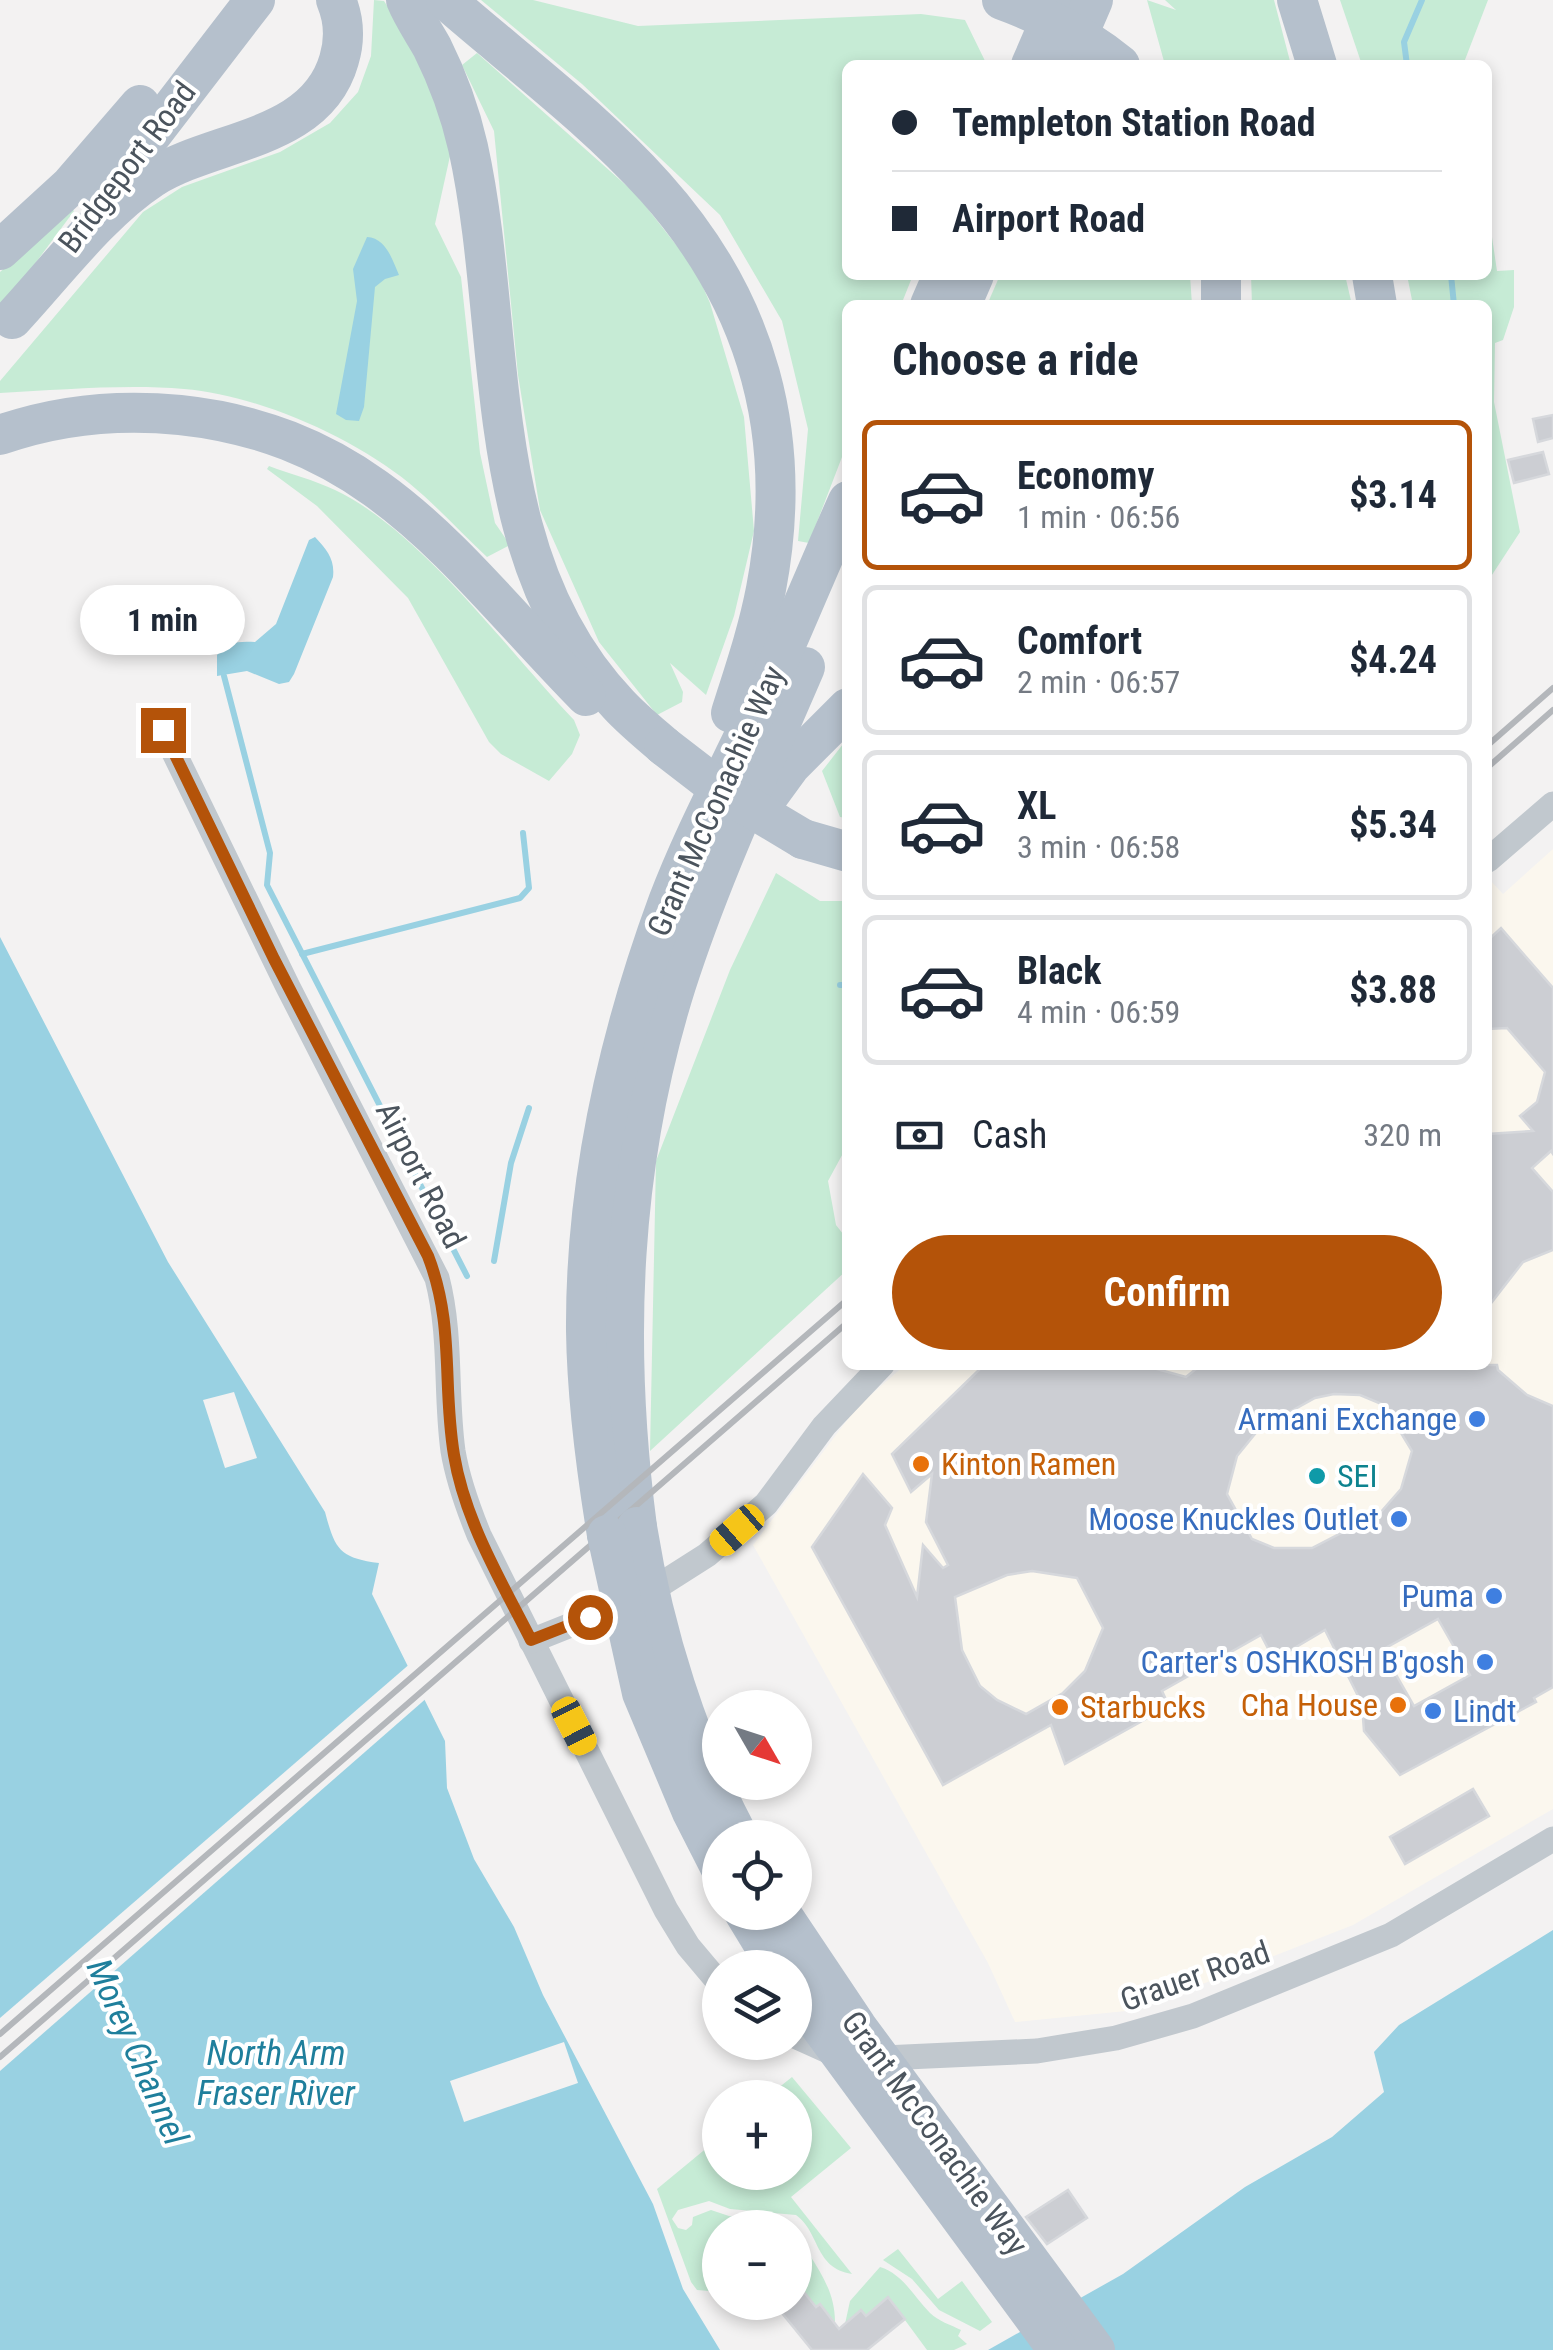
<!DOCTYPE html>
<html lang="en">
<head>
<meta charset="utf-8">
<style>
  :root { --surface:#fff; --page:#f6f6f7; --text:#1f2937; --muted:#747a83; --line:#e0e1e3; --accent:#b45309 }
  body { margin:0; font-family:"Roboto Condensed",sans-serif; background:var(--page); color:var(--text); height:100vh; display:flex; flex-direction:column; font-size:38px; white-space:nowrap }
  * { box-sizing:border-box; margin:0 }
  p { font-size:32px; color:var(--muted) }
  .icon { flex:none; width:55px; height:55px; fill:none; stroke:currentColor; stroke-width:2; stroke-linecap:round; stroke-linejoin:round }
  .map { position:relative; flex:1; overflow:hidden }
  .drawer { position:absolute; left:842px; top:300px; width:650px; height:1070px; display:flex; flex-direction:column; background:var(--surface); border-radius:15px; box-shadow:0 5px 15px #0003 }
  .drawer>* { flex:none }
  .hud { position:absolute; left:842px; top:60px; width:650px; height:220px; border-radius:15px; box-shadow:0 5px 15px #0003; display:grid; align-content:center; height:220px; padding:0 50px; background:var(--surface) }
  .needle { width:65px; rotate:129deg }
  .tools { position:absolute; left:702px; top:1690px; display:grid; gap:20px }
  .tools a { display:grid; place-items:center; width:110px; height:110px; border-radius:50%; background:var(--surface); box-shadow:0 5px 15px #0003; font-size:50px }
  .end { position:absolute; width:45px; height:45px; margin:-22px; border:12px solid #b45309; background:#fff; box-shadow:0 0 0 5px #fff }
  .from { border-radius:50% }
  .bubble { position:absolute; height:70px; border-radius:35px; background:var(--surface); box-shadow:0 5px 15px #0003; font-size:32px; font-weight:700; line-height:70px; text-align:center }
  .car { position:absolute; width:30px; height:60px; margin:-30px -15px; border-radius:12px; box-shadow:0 0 8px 2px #0007; background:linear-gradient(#f5c518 24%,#345 0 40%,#f5c518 0 76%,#345 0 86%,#f5c518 0) }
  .hud b { display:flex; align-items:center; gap:35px; height:95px; font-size:38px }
  .hud b+b { border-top:2px solid var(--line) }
  .hud i { width:25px; height:25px; background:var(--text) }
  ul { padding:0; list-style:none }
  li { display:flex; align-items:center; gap:30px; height:150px; margin:0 20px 15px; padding:0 30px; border:5px solid var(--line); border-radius:15px }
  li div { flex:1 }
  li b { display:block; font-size:38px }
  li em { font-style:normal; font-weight:700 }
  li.selected { border-color:var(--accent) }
  li>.icon { width:90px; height:90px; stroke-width:1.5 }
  h2 { padding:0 50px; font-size:45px; line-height:120px }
  .pay { display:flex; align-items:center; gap:25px; height:110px; padding:0 50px; font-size:38px }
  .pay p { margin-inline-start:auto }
  .cta { display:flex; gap:20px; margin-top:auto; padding:20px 50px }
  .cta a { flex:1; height:115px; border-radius:60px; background:var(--accent); color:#fff; font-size:40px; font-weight:700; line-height:115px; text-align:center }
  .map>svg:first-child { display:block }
</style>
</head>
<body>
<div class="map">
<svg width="1553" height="2350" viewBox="0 0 1553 2350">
  <rect width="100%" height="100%" fill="#f3f2f2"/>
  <path fill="#fbf7ee" d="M1553 849V1809L1353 1925 1136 2010 1015 2022 988 1963 753 1545 857 1407 905 1365H1488V878L1503 894Z"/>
  <g fill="#c6ebd5">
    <path d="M374 0 384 1 418 53 452 147 435 224 461 277 480 453 495 523 510 545 487 557C461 533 436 505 409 483 352 437 258 395 184 389 124 384 61 390 0 393V381L143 212 182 187 280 152 330 123 358 92 371 56Z"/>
    <path d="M481 0H533L638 26 921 14 965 20 987 65H848V275H913L901 305H848L847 444 809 543 798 541 808 429 782 321 720 215 582 84Z"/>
    <path d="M1147 0 1176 10 1165 0H1274L1291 65H1165Z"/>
    <path d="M1340 0H1488L1463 65H1362Z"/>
    <path d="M477 53 637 195 695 269 710 303 744 417 754 531 734 616 706 695 670 663 683 692 682 702 657 715 599 642 540 510 518 375 494 131 462 65Z"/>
    <path d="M71 208 74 211 0 311V272Z"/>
    <path d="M1488 210 1497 271 1514 270V307L1503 340 1495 343 1494 402 1520 532 1488 581V305H1413L1407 275H1488Z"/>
    <path d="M1000 275H1190L1192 305H987Z"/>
    <path d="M1251 275H1345L1352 305H1252Z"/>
    <path d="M269 466C290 474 314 480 335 490 421 531 507 650 574 720L580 735 572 754 549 781 501 754 489 742 408 598 317 506 267 469Z"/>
    <path d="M847 739V738V818L840 817 822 771Z"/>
    <path d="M776 873 820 901H847V1146L828 1181 836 1225 847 1239V1270L650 1451 656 1161 730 970Z"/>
    <path d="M792 2077 851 2148 791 2197 852 2274C814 2268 820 2232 796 2215L730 2209 709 2201 678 2210 672 2219 678 2228 686 2230 692 2225 693 2217 711 2210 729 2216 794 2225C803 2234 803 2244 809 2254 823 2276 835 2295 835 2322L821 2305 816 2307 795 2281V2228H720V2292L697 2290 691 2282 657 2189 720 2137V2172H795V2098L767 2097Z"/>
    <path d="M898 2249 938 2299 962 2281 992 2322 980 2331 939 2310 912 2279 883 2260Z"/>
    <path d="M880 2267C903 2274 914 2297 930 2313 938 2321 951 2325 961 2330L958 2336 967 2344 954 2350H927L888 2297 866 2316 861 2310 845 2324 850 2301Z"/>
  </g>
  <g fill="#99d1e2">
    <path d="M367 237C386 238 392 259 399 275L385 279 375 287 364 407 359 421 346 420 336 414 357 301 353 269Z"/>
    <path d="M315 537C327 550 335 559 333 577L294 674 289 682 279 684 247 671 217 676V655C228 642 238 641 255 642L276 624 309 540Z"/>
    <path d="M0 937 168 1262 325 1512C335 1549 339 1558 379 1563L372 1594 445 1741 447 1788 474 1859 514 1927 543 1995 653 2204 683 2289 720 2350H0Z"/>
    <path d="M1553 1930V2350H988L1123 2274 1245 2187 1332 2137 1384 2092 1374 2052 1399 2025Z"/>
  </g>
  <g fill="#f3f2f2">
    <path d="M234 1392 257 1458 225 1468 203 1400Z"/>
    <path d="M412 1662 429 1696 0 2071V2018Z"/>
    <path d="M564 2042 578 2083 464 2122 450 2081Z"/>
  </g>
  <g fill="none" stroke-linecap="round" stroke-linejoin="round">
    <g stroke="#99d1e2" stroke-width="6">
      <path d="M1407 65 1404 42 1422 0"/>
      <path d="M1451 275 1454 305"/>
      <path d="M224 676 270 853 267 885 467 1276"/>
      <path d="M302 954 520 898 529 888 523 833"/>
      <path d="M840 985H848"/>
      <path d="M494 1261 511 1163 529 1108"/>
    </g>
  </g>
  <g fill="#ccced3" stroke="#d6d8dc" stroke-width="2.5" fill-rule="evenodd">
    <path d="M1553 415V438L1538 442 1533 419Z"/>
    <path d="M1543 452 1549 474 1514 483 1508 460Z"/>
    <path d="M1501 928 1553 988V1154L1551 1151 1532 1168 1553 1192V1250L1523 1262 1488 1307V1134L1533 1131 1520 1116 1537 1102 1545 1072 1507 1028 1488 1029V940Z"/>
    <path d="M984 1365H1142L1186 1377 1201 1365H1497L1498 1370 1527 1395 1553 1406V1687L1534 1698 1536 1702 1400 1775 1364 1731 1362 1704 1325 1630 1274 1660 1261 1635 1162 1691 1169 1706 1065 1764 1051 1725 943 1785 812 1547 863 1474 892 1508 885 1525 917 1597 923 1545 943 1568 948 1565 926 1522 932 1474 911 1492 892 1454ZM1334 1394 1360 1395 1384 1405 1412 1451 1401 1489 1380 1513 1312 1548H1274L1252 1539 1227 1494 1237 1456 1259 1429 1315 1398ZM1032 1571 1077 1578 1103 1628 1085 1671 1063 1693 1026 1714 997 1700 980 1686 962 1650 955 1597 1007 1575ZM1438 1619 1470 1675 1414 1706 1382 1650Z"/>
    <path d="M1473 1789 1489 1816 1405 1864 1390 1837Z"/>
    <path d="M1068 2190 1087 2218 1047 2244 1026 2217Z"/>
    <path d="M795 2281 816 2307 820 2304 839 2329 861 2310 866 2316 888 2297 905 2319 867 2350H812L773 2302H795Z"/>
  </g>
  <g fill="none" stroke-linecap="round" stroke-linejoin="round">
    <g stroke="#c1c8ce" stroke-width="25">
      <path d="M163 730 288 987 437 1278C452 1336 445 1393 453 1451 458 1481 468 1508 479 1535L666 1910 688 1946 720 1984"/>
      <path d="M1488 860 1553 804"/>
      <path d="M531 1641 641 1597 707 1555 766 1504 824 1426 882 1365"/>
      <path d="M795 2036 826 2050 862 2059 1037 2051 1116 2038 1193 2016 1391 1935 1553 1839"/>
    </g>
    <g stroke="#b5c0cc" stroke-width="40">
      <path d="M406 0C413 17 423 31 432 47 448 79 460 112 468 147 509 333 476 556 619 705 633 720 649 733 664 746"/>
      <path d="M446 0C516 61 593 118 655 187 758 302 795 437 766 589 758 631 744 672 731 713"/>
      <path d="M1297 0 1317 65"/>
      <path d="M1031 65 1059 0"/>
      <path d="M1065 65 1093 0"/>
      <path d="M102 199 255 0"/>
      <path d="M0 250 70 186 140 105"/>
      <path d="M1372 275 1377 305"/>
      <path d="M930 305 943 275"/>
      <path d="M961 305 974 275"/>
      <path d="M1221 305V275"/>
      <path d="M12 319C54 274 100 212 152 178 213 139 316 141 339 60 345 40 344 19 336 0"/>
      <path d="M0 435C57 415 119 409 180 415 378 436 458 566 586 696"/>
      <path d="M764 802 791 765 848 708"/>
      <path d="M803 839 848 852"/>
      <path d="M637 1527C613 1343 620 1163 676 985 711 876 760 772 805 667"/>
      <path d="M607 1535C596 1468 587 1400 586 1331 585 1185 618 1038 668 902 693 836 727 773 757 709 789 640 817 570 848 501"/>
      <path d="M744 1912 778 1968"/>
    </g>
    <g stroke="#b4b7bb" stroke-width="6">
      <path d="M1488 745 1553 688"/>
      <path d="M1488 767 1553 710"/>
      <path d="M0 2034 848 1299"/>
      <path d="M0 2057 848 1322"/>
    </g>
    <g stroke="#b5c0cc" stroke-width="40">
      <path d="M1002 0C1046 16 1085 36 1120 65"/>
      <path d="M664 746 721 790 803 839"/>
      <path d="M637 1527C654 1633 688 1742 739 1838"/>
      <path d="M607 1535 642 1693 692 1812 720 1867"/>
      <path d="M780 1912 857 2027 1095 2350"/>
      <path d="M795 1992 1058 2350"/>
    </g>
  </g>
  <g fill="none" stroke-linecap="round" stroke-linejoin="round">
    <path stroke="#b45309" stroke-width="12" d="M163 730 274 959 428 1256C455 1326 442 1384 454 1455 465 1521 501 1581 531 1640L590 1617"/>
  </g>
  <g fill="#3f7fe0" stroke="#fff" stroke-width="4">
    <circle cx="1477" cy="1419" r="10"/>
    <circle cx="1399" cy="1519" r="10"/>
    <circle cx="1494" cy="1596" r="10"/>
    <circle cx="1485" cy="1662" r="10"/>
    <circle cx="1433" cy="1711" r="10"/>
  </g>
  <g fill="#e8710a" stroke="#fff" stroke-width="4">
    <circle cx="921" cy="1464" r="10"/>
    <circle cx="1398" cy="1705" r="10"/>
    <circle cx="1060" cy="1707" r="10"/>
  </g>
  <circle fill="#0f9aa8" stroke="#fff" stroke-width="4" cx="1317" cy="1476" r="10"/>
  <g text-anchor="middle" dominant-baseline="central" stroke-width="8" stroke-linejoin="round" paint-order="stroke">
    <g font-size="32" fill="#4b545d" stroke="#fff">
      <text transform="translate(127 167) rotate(-53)">Bridgeport Road</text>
      <text transform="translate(716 801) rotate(-66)">Grant McConachie Way</text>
      <text transform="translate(421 1175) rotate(63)">Airport Road</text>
      <text transform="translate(1195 1976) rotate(-19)">Grauer Road</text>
      <text transform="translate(935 2133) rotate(54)">Grant McConachie Way</text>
    </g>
    <g font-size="32" fill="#366cbe" stroke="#fff" text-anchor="end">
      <text x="1457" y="1419">Armani Exchange</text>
      <text x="1379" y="1519">Moose Knuckles Outlet</text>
      <text x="1474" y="1596">Puma</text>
      <text x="1465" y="1662">Carter's OSHKOSH B'gosh</text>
      <text x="1453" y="1711" text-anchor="start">Lindt</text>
    </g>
    <g font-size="32" fill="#c56008" stroke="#fff" text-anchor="start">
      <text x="941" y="1464">Kinton Ramen</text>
      <text x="1378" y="1705" text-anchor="end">Cha House</text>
      <text x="1080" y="1707">Starbucks</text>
    </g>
    <g font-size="32" fill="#0d838f" stroke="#fff" text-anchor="start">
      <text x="1337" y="1476">SEI</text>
    </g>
    <g font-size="35" font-style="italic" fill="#1f7f9c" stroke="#fff">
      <text transform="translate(137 2052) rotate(66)">Morey Channel</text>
      <text x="276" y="2053">North Arm<tspan x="276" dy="40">Fraser River</tspan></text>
    </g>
  </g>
</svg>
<div class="tools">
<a><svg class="needle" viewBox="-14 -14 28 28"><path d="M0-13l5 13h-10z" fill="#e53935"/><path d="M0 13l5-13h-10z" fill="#747a83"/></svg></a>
<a><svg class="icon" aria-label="locate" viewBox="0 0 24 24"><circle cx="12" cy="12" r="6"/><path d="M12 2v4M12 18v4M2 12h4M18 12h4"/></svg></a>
<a><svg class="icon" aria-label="layers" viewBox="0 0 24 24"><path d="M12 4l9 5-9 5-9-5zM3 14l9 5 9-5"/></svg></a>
<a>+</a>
<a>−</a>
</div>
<i class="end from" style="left:590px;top:1617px"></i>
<i class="end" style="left:163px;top:730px"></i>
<div class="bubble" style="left:80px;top:585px;width:165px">1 min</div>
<i class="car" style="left:737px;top:1530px;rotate:229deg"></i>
<i class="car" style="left:574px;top:1726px;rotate:153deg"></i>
<div class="hud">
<b><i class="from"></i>Templeton Station Road</b>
<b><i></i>Airport Road</b>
</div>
<section class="drawer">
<h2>Choose a ride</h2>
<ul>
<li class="selected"><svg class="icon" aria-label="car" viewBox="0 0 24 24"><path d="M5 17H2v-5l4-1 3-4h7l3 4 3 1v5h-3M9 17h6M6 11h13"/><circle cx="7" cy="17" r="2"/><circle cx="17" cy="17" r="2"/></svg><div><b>Economy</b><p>1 min · 06:56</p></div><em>$3.14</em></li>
<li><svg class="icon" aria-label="car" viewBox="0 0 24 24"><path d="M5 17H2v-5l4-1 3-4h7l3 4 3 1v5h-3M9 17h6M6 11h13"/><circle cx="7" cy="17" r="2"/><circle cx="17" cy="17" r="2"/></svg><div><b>Comfort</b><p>2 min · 06:57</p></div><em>$4.24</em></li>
<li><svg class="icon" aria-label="car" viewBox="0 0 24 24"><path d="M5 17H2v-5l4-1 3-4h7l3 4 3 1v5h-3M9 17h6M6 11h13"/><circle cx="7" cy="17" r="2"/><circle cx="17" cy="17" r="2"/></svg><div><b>XL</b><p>3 min · 06:58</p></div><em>$5.34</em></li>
<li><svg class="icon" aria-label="car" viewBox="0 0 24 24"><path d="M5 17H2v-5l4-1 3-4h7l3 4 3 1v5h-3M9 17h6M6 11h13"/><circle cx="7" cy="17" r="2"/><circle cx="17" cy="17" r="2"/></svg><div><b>Black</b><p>4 min · 06:59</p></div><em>$3.88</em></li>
</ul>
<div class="pay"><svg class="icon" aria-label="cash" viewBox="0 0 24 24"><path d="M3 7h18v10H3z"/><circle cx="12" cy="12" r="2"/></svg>Cash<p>320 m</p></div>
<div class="cta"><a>Confirm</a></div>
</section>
</div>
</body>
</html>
